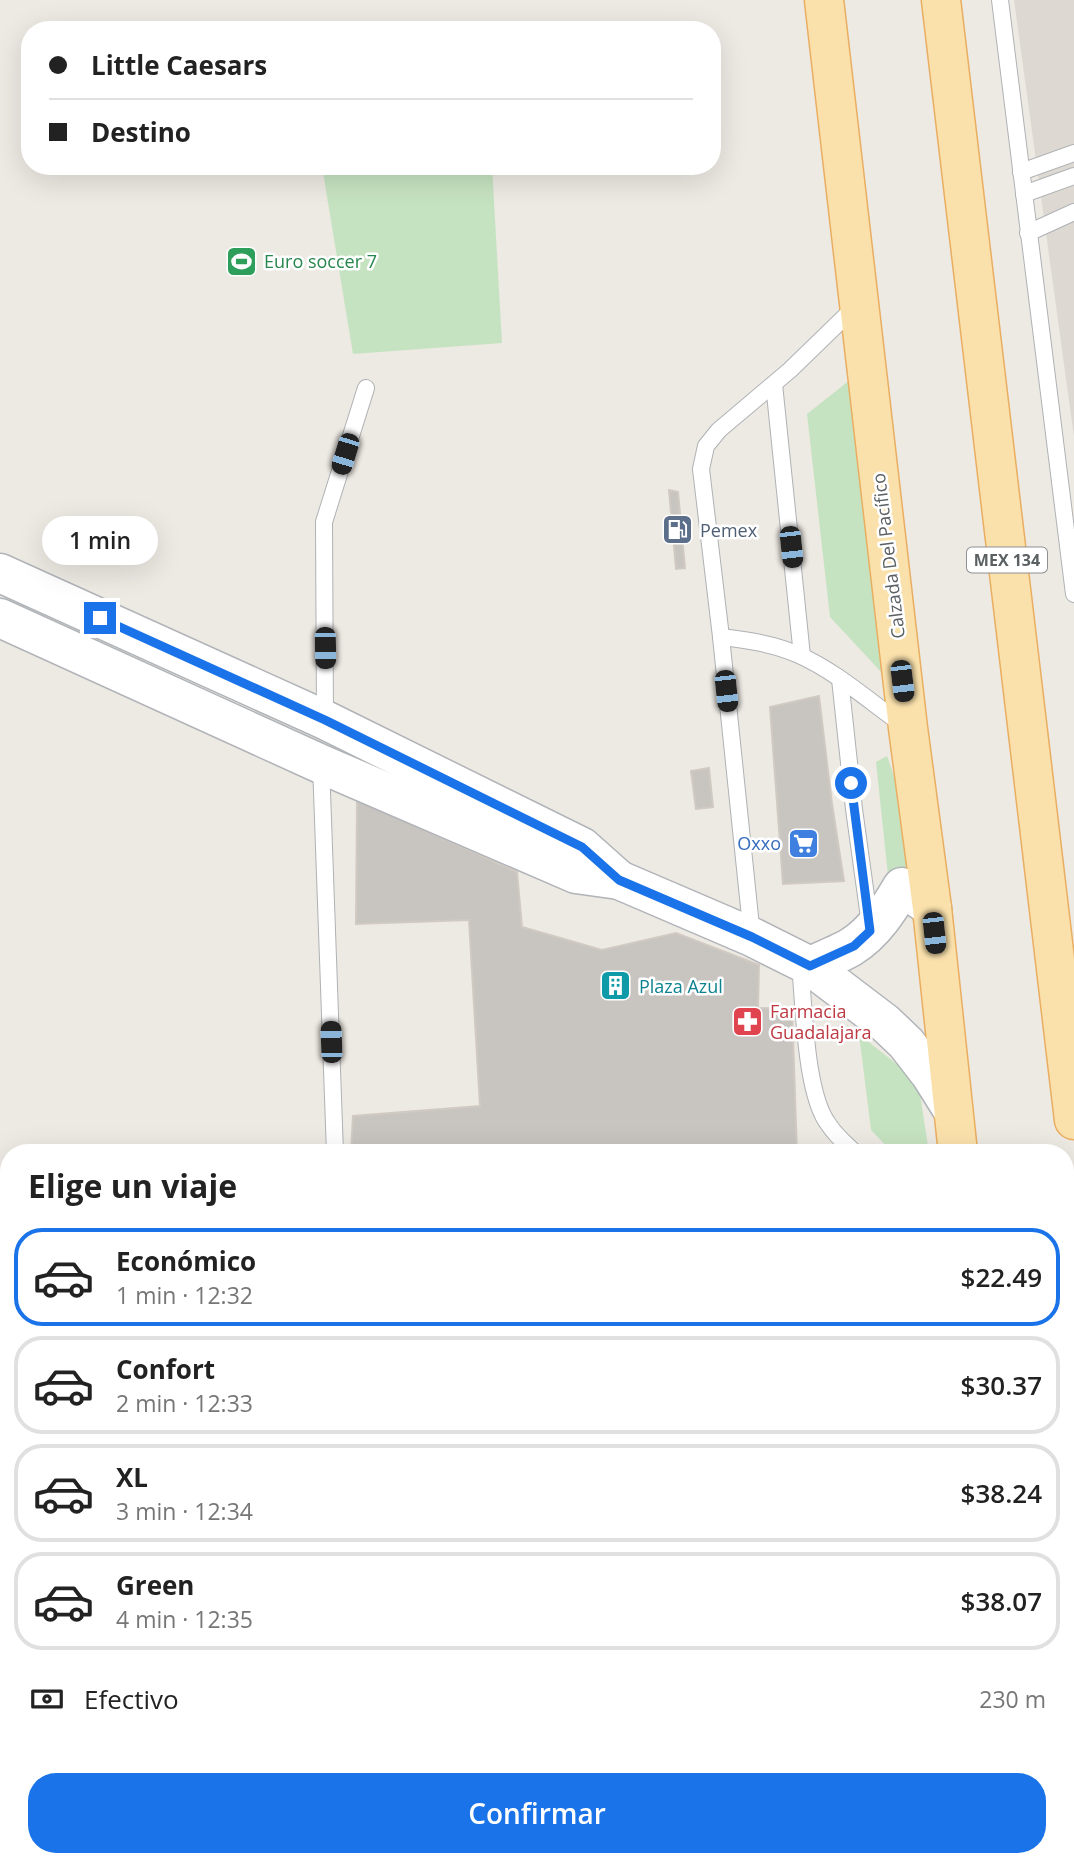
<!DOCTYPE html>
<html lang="es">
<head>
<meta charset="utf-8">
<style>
  :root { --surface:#fff; --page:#f2f2f2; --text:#222; --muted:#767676; --line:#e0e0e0; --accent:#1a73e8 }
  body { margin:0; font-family:"Open Sans",sans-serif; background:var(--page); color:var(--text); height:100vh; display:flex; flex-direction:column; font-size:26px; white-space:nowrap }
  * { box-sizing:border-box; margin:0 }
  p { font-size:23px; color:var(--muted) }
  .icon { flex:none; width:38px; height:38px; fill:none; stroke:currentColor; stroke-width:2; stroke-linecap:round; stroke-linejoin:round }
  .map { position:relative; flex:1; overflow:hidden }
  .drawer { position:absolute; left:0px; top:1144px; width:1074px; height:723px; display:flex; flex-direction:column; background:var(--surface); border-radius:28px 28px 0 0; box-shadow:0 7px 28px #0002 }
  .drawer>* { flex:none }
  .top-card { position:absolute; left:21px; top:21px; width:700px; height:154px; border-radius:28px; box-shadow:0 7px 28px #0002; display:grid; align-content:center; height:154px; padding:0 28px; background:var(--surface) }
  .end { position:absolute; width:32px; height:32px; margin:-16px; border:9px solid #1a73e8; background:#fff; box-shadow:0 0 0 4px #fff }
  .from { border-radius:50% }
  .bubble { position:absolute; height:49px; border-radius:24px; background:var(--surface); box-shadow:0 7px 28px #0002; font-size:23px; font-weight:600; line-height:49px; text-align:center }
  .car { position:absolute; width:21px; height:42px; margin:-21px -10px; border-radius:9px; box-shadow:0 0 5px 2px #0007; background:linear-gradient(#222 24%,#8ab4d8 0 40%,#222 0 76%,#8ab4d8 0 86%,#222 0) }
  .top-card b { display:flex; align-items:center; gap:24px; height:66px; font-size:26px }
  .top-card b+b { border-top:2px solid var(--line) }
  .top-card i { width:18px; height:18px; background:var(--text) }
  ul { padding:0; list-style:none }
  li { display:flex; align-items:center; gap:21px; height:98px; margin:0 14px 10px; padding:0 14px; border:4px solid var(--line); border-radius:28px }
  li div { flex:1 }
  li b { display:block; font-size:26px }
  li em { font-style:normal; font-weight:600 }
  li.current { border-color:var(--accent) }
  li>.icon { width:63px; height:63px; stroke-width:1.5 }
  h2 { padding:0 28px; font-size:32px; line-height:84px }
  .pay { display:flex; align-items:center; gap:18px; height:77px; padding:0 28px; font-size:26px }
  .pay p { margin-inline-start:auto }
  .button { display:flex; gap:14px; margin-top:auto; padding:14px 28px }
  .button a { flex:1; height:80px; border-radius:28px; background:var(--accent); color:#fff; font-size:28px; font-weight:600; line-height:80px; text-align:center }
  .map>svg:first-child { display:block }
</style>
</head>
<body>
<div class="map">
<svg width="1074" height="1866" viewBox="0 0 1074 1866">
  <rect width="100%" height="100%" fill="#ede9e3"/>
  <path fill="#ddd9d2" d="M1014 0H1074V437Z"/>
  <g fill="#c6e3c1">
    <path d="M322 166H492L502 343 353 354Z"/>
    <path d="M855 376 883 674 830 617 807 414Z"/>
    <path d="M887 756 908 816 907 872 889 885 876 762Z"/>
    <path d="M846 1024 918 1081 929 1153H893L871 1130 860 1042Z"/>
  </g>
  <g fill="#c8c4c0" stroke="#d1cac2" stroke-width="2">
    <path d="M669 490 678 492 685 568 676 569Z"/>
    <path d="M819 696 832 804 844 881 783 884 770 707Z"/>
    <path d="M709 768 713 807 696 809 691 771Z"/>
    <path d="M357 799 517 872 522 927 602 950 676 933 759 965 758 1008 792 1009 797 1153H351L353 1116 480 1106 469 920 356 924Z"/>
  </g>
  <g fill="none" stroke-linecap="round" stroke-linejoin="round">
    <defs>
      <g id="service">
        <path d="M1000 0 1074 594"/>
        <path d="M1021 172 1074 153"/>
        <path d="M1024 194 1074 176"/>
        <path d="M1028 233 1074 212"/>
        <path d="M774 384 802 656"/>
        <path d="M721 637C748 640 774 644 799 655 837 672 870 702 903 725"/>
        <path d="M840 679 854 809 870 925"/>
        <path d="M325 720 324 522 366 388"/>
        <path d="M321 764 335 1153"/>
        <path d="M752 936 721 637 701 469 706 446 719 430 790 370 856 306"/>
        <path d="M800 964C804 1004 805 1095 829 1125 836 1136 846 1144 855 1153"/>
      </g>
      <g id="secondary">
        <path d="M0 573 325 720 582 847 619 880"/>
        <path d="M0 618 321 764 576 874 619 880 752 937 810 966 885 1023 906 1043 930 1074 952 1109"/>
        <path d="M810 966C824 960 839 954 851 947 874 933 889 909 902 887L932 908"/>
      </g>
      <g id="primary">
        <path d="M824 0 908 728 932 908 958 1153"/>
        <path d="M941 0 1074 1120"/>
        <path d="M1050 1858 1051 1866"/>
      </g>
    </defs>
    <use href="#service" stroke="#afb2b5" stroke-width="18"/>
    <use href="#secondary" stroke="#b0b4b8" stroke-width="41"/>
    <use href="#primary" stroke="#e9ae61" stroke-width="41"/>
    <use href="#service" stroke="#fff" stroke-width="16"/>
    <use href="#secondary" stroke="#fff" stroke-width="38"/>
    <use href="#primary" stroke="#fae1ac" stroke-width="38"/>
  </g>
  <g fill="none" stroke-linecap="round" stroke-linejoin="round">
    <path stroke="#1a73e8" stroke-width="9" d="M100 618 325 720 582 847 619 880 752 937 810 966 854 946 870 931 851 783"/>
  </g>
  <defs>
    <symbol id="stadium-square" viewBox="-11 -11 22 22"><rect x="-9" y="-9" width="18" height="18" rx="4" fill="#2e9e5b" stroke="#fff"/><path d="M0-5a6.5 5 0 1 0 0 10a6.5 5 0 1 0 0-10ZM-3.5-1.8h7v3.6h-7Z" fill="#fff"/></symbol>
    <symbol id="fuel-square" viewBox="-11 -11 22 22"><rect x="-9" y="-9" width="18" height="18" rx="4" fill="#5c6f8a" stroke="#fff"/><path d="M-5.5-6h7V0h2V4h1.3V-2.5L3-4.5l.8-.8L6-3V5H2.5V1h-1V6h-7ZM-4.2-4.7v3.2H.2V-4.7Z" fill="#fff"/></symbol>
    <symbol id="supermarket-square" viewBox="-11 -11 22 22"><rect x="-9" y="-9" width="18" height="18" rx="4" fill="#3f7fe0" stroke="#fff"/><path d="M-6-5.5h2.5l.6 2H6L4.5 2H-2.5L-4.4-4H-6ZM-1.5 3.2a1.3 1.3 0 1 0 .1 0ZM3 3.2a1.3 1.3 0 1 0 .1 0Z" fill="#fff"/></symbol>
    <symbol id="building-square" viewBox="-11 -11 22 22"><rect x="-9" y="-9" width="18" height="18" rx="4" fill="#0f9aa8" stroke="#fff"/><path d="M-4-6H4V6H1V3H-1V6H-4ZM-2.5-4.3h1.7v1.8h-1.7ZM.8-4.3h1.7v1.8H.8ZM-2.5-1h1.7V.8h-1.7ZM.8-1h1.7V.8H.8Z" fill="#fff"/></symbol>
    <symbol id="pharmacy-square" viewBox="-11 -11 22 22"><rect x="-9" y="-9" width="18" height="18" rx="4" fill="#e0444e" stroke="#fff"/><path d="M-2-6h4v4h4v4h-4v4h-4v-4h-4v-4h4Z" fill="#fff"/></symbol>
  </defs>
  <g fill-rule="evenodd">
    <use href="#stadium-square" x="224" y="244" width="35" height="35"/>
    <use href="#fuel-square" x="660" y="512" width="35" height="35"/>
    <use href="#supermarket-square" x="786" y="826" width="35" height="35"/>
    <use href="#building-square" x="598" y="968" width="35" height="35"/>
    <use href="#pharmacy-square" x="730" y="1004" width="35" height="35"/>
  </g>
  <g text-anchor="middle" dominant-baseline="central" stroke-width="5" stroke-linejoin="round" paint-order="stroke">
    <rect fill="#fff" stroke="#8c9092" stroke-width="2" x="967" y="547.5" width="80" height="25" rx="5"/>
    <g font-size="16" font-weight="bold" fill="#5b6063">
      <text x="1007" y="560">MEX 134</text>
    </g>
    <g font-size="18" fill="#27864d" stroke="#fff" text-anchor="start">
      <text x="264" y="261">Euro soccer 7</text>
    </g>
    <g font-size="18" fill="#4e5e75" stroke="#fff" text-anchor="start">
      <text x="700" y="530">Pemex</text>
    </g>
    <g font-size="18" fill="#5b6063" stroke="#fff">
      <text transform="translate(888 556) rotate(-97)">Calzada Del Pacífico</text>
    </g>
    <g font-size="18" fill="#366cbe" stroke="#fff" text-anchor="end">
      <text x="781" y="843">Oxxo</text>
    </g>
    <g font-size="18" fill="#0d838f" stroke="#fff" text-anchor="start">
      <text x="639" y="986">Plaza Azul</text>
    </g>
    <g font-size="18" fill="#be3a42" stroke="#fff" text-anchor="start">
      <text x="770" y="1011">Farmacia<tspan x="770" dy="21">Guadalajara</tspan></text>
    </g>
  </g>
</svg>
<i class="end from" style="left:851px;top:783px"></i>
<i class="end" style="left:100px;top:618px"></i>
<div class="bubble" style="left:42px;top:516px;width:116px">1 min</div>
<i class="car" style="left:345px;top:454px;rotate:197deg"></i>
<i class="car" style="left:791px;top:547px;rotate:174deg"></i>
<i class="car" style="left:325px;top:648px;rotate:179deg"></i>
<i class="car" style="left:902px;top:681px;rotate:173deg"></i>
<i class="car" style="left:726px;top:691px;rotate:174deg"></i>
<i class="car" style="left:934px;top:933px;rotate:174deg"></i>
<i class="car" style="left:331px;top:1042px;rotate:358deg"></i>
<div class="top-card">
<b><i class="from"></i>Little Caesars</b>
<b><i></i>Destino</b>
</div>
<section class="drawer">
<h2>Elige un viaje</h2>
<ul>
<li class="current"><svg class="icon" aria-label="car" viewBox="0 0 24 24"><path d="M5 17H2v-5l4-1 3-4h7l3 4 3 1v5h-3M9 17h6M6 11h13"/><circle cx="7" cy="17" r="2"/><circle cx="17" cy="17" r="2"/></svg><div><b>Económico</b><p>1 min · 12:32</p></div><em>$22.49</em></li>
<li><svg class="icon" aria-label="car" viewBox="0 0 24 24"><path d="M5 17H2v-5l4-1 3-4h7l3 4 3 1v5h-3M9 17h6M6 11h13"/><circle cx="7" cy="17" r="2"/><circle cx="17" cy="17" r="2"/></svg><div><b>Confort</b><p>2 min · 12:33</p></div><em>$30.37</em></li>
<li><svg class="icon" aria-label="car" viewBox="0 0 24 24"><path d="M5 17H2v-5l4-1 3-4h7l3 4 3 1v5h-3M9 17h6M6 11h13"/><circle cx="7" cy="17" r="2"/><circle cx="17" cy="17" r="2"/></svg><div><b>XL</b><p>3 min · 12:34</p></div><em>$38.24</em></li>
<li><svg class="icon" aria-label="car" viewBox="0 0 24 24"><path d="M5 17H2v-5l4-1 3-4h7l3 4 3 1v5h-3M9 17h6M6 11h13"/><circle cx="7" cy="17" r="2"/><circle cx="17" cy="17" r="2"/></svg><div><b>Green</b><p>4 min · 12:35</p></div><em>$38.07</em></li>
</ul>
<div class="pay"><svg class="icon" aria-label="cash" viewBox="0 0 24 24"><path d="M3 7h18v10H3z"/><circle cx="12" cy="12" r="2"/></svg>Efectivo<p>230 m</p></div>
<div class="button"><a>Confirmar</a></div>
</section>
</div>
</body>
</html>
